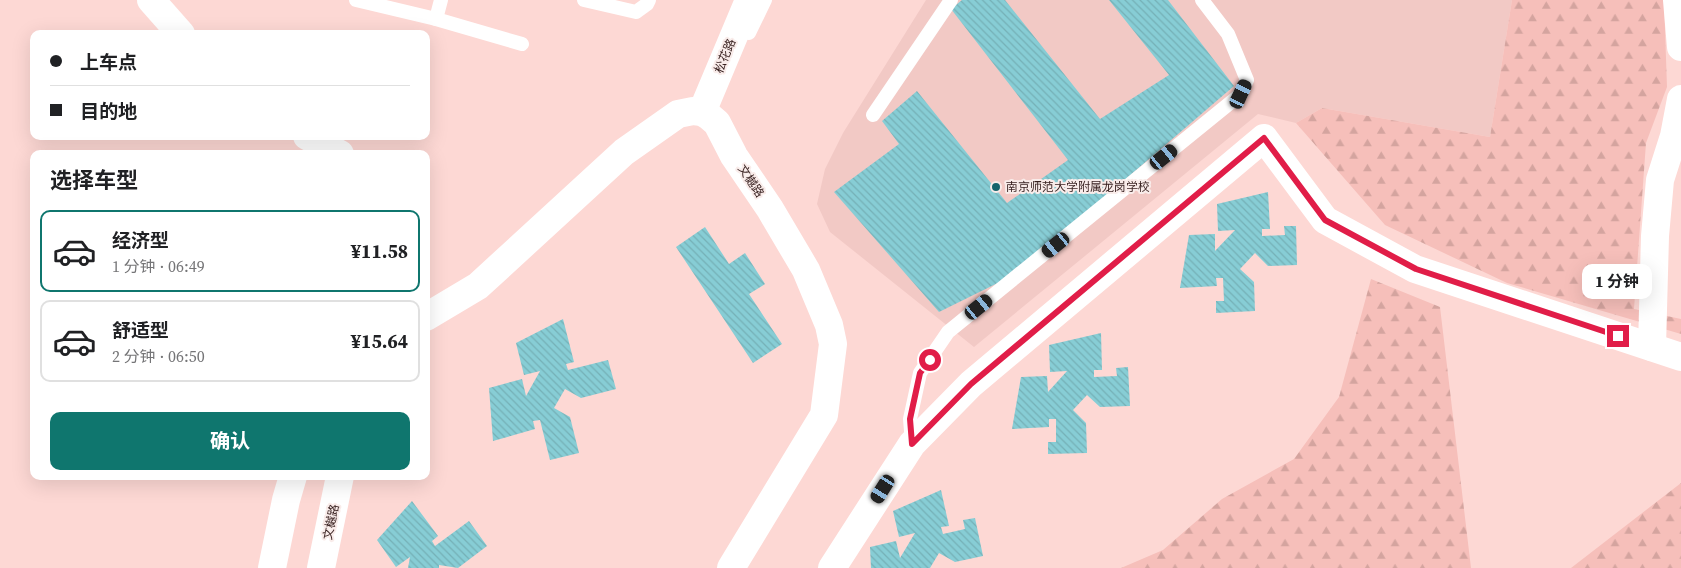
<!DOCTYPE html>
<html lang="zh">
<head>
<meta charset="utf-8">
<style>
  :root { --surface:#fff; --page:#f6f6f6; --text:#202124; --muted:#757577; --line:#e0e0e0; --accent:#0f766e }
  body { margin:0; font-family:"Source Serif 4","Noto Sans SC",serif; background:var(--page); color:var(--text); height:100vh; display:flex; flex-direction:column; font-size:19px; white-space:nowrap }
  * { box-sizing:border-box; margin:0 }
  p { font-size:16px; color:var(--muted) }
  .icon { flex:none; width:28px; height:28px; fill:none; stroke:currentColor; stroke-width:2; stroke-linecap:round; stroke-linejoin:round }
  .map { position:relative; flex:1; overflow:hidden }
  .side { position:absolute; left:30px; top:150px; width:400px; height:330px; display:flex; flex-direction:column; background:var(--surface); border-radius:10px; box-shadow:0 5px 20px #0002 }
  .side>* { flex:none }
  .hud { position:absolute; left:30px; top:30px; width:400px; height:110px; border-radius:10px; box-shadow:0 5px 20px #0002; display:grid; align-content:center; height:110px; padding:0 20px; background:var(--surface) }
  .end { position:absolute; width:22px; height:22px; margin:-11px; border:6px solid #e11d48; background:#fff; box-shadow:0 0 0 2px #fff }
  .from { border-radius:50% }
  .bubble { position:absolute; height:35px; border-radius:10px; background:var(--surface); box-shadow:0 5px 20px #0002; font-size:16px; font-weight:700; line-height:35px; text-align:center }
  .car { position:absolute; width:15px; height:30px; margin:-15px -8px; border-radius:6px; box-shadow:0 0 4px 1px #0007; background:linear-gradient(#222 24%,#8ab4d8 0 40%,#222 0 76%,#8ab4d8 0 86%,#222 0) }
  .hud b { display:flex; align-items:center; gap:18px; height:48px; font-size:19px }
  .hud b+b { border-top:1px solid var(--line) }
  .hud i { width:12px; height:12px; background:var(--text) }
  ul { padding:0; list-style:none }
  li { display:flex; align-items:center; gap:15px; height:82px; margin:0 10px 8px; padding:0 10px; border:2px solid var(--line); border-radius:10px }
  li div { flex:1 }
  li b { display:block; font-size:19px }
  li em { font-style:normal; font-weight:700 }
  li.selected { border-color:var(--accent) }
  li>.icon { width:45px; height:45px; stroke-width:1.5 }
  h2 { padding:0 20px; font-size:22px; line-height:60px }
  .button { display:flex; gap:10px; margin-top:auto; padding:10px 20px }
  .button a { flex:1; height:58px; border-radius:10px; background:var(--accent); color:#fff; font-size:20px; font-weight:700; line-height:58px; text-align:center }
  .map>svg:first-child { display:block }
</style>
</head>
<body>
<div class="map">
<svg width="1681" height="568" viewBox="0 0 1681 568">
  <defs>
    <pattern id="forest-firs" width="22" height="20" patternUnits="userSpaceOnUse" patternTransform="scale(1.25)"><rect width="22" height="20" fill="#f6bfba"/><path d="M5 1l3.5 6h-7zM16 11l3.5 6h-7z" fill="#d4a49f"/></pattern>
    <pattern id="building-back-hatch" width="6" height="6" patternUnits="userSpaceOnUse" patternTransform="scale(1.25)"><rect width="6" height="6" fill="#87cdd5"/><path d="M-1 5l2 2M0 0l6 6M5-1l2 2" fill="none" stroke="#75b0b6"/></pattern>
  </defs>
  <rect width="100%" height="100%" fill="#fdd8d4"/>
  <path fill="#f2c9c5" d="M926 0H1512L1490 137 1322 108 1296 123 1258 114 974 347 830 232 817 204 825 169 843 133Z"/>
  <g fill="url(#forest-firs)">
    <path d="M1512 0H1664L1667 87 1646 143 1634 309 1681 319V334L1507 283 1385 225 1296 123 1322 108 1490 137Z"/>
    <path d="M1371 279 1440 307 1471 568H1121L1163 550 1222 499 1294 459 1339 397Z"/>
    <path d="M1681 483V568H1571Z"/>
  </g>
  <g fill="url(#building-back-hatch)">
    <path d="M962 0H1005L1100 119 1169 75 1109 0H1168L1234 86 1014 275 939 312 834 192 899 144 882 121 917 91 1007 203 1068 160 951 9Z"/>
    <path d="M1268 192 1270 229H1262V236L1285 235 1284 226H1296L1297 265 1268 266 1255 253 1240 269 1254 282 1255 311 1216 313V301H1224L1223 278H1216L1217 286 1180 288 1189 235 1215 234V251L1235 230 1218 231 1217 204Z"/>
    <path d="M705 227 729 264 745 253 765 284 749 294 782 344 753 363 676 247Z"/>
    <path d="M563 319 574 362 566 364 568 370 608 360 616 389 581 398 565 389 554 408 570 417 579 453 550 460 540 420 533 421 535 429 493 441 489 388 522 379 526 396 540 371 524 375 516 343Z"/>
    <path d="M1101 333 1102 370H1094V377L1117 376 1116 368 1128 367 1130 406 1100 407 1087 395 1073 410 1086 423 1087 453 1048 454V442H1056V419H1049V427L1012 429 1021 377 1047 376 1048 392 1067 371 1050 372 1049 345Z"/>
    <path d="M941 490 949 526 941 527 943 534 965 529 963 520 975 518 983 556 955 562 939 553 930 568H871L870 547 896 541 900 558 915 533 899 537 893 511Z"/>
    <path d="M412 501 438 536 432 541 435 546 469 521 487 546 458 568 439 565V568H408L410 557 396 567 377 540Z"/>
  </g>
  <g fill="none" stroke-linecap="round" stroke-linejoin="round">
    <g stroke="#fff" stroke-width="14">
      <path d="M356 0 436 19 522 44"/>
      <path d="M584 0 636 12 647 4 649 0"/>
      <path d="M436 19 441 0"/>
      <path d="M749 33 765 0"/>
      <path d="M873 115 951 0"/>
      <path d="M912 443 910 419 920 373 948 332 1241 94 1247 80 1228 34 1202 0"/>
    </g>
    <g stroke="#fff" stroke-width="28">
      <path d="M151 0 181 34"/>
      <path d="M1677 0 1681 47"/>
      <path d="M702 112 749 0"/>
      <path d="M307 136 340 154"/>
      <path d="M426 317 478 286 624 152 678 114 693 111 702 112 710 117 717 123 734 156 770 209 806 270 829 325 833 344 824 415 731 568"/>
      <path d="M1652 347 1655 236 1660 180 1674 136 1681 99"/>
      <path d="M272 568 286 500 293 476"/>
      <path d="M321 568 340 476"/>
      <path d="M832 568 912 444 971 384 1264 138 1325 220 1415 269 1681 357"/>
    </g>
  </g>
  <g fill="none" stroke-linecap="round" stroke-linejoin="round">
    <path stroke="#e11d48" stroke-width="6" d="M930 360 920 373 910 419 912 444 971 384 1264 138 1325 220 1416 269 1618 336"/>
  </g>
  <circle fill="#16646c" stroke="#f9ecea" stroke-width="2" cx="996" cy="187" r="5"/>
  <g text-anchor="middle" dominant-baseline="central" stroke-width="4" stroke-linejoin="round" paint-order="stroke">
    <g font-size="12" fill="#361f1e" stroke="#f9ecea">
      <text transform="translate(725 56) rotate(-67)">松花路</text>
      <text transform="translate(751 181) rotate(56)">文樾路</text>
      <text transform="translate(331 522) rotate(-78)">文樾路</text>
    </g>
    <g font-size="12" fill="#361f1e" stroke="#f9ecea" text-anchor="start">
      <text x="1006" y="187">南京师范大学附属龙岗学校</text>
    </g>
  </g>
</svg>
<i class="end from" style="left:930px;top:360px"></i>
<i class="end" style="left:1618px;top:336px"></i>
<div class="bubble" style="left:1582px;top:264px;width:70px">1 分钟</div>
<i class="car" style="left:1241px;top:94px;rotate:25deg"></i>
<i class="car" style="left:1164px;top:157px;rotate:51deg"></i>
<i class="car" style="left:1056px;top:245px;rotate:231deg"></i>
<i class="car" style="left:979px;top:307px;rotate:51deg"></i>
<i class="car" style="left:883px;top:489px;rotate:212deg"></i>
<div class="hud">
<b><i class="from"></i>上车点</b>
<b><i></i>目的地</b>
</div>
<section class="side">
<h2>选择车型</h2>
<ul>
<li class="selected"><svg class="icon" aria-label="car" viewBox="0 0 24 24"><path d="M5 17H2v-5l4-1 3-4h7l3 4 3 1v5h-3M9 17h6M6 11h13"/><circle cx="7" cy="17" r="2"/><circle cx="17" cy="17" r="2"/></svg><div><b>经济型</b><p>1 分钟 · 06:49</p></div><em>¥11.58</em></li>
<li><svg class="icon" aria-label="car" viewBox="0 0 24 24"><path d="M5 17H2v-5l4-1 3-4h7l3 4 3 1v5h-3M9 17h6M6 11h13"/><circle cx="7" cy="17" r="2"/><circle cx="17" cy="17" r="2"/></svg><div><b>舒适型</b><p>2 分钟 · 06:50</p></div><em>¥15.64</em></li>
</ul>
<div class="button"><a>确认</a></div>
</section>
</div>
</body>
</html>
